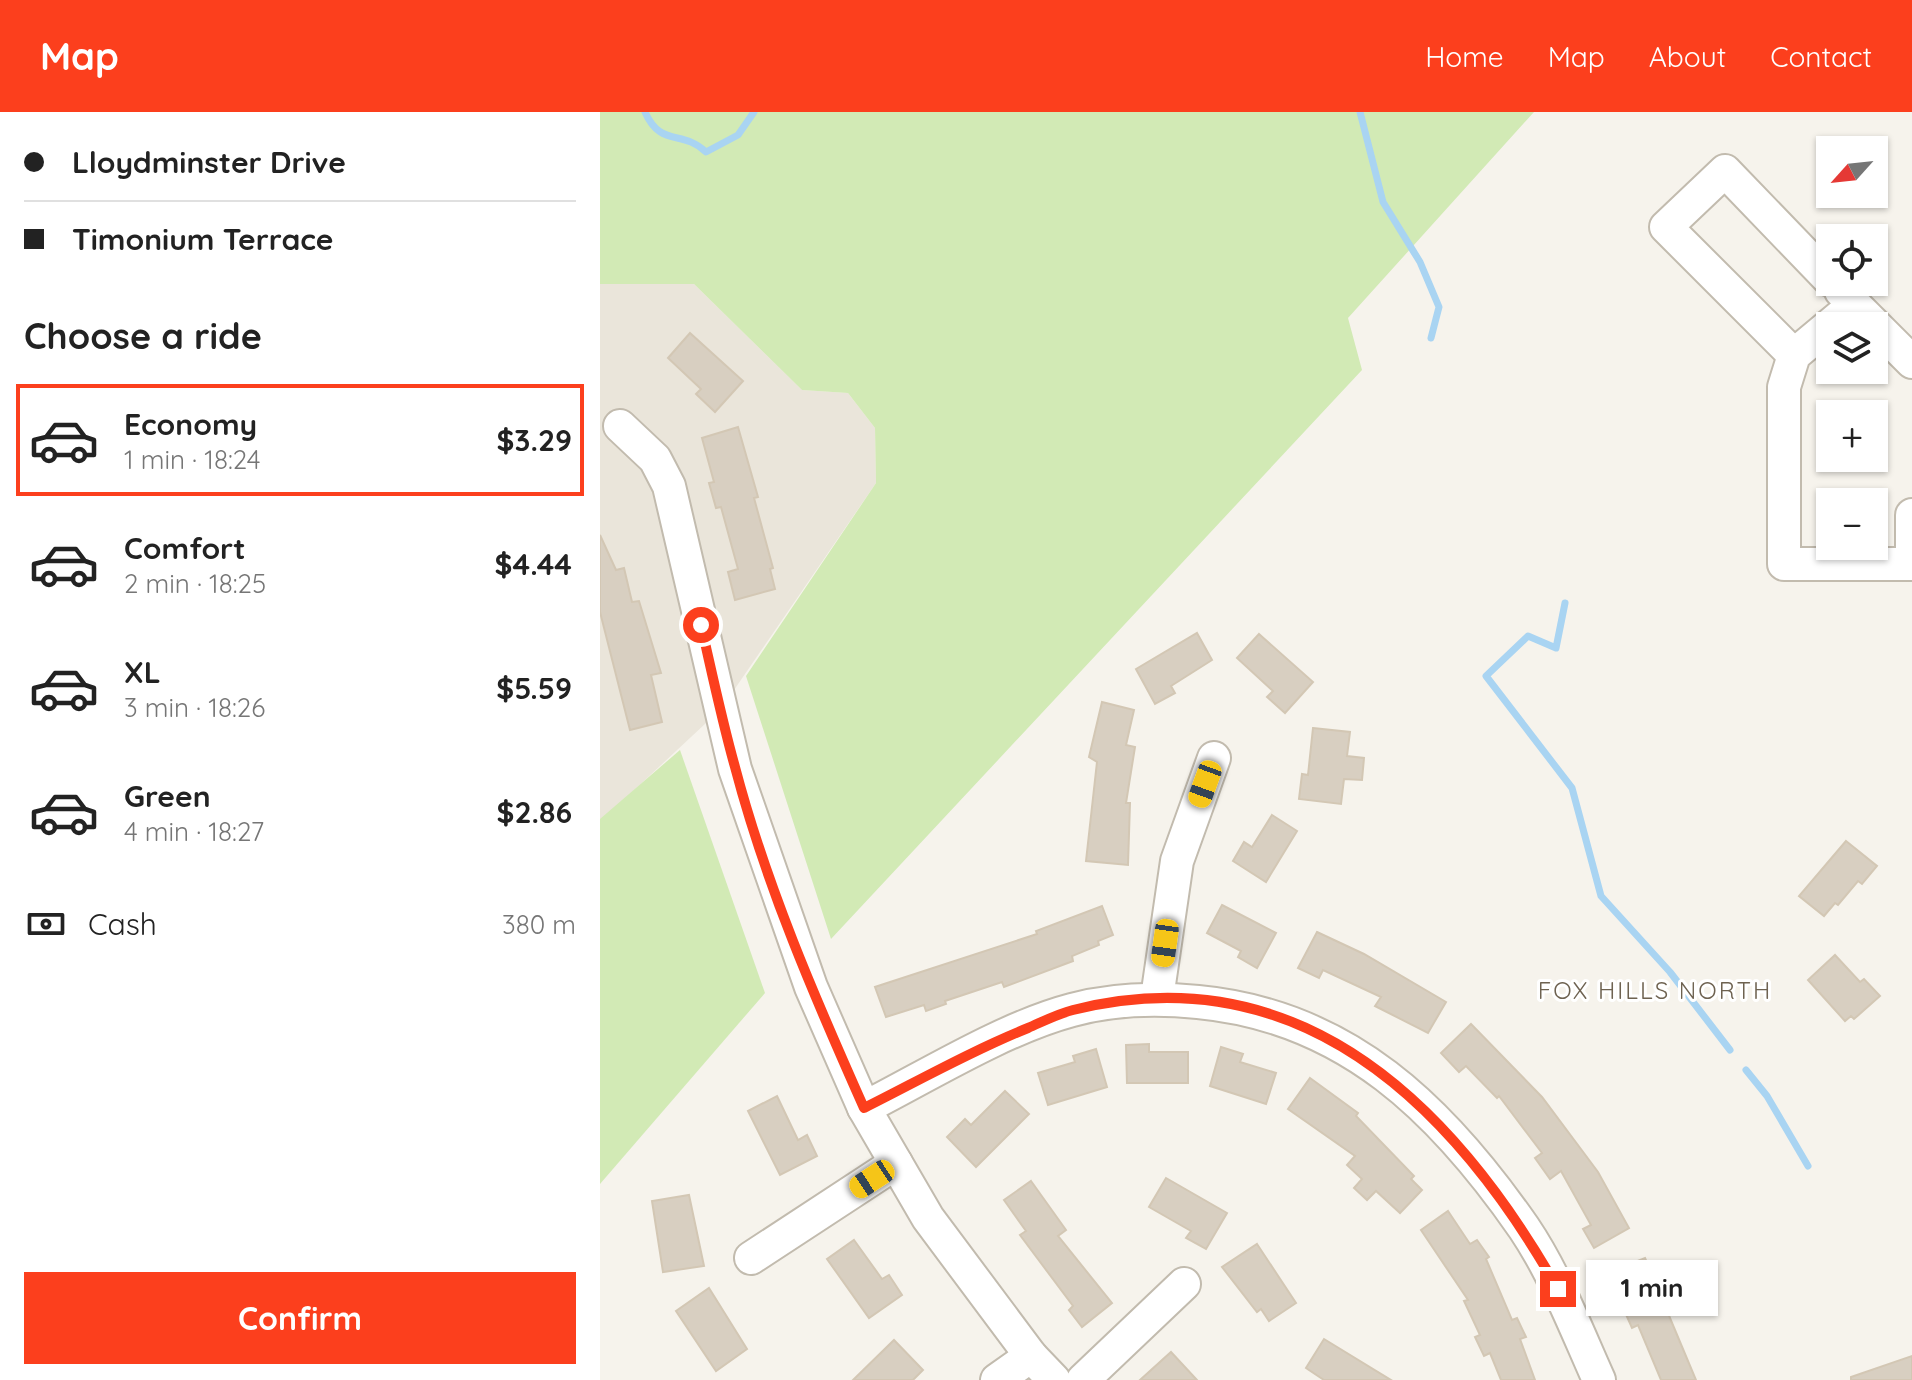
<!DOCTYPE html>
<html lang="en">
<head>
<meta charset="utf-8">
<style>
  :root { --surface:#fff; --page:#f6f6f6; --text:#222; --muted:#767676; --line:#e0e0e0; --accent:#fc3f1d }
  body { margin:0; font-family:Quicksand,sans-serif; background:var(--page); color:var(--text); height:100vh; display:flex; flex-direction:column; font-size:30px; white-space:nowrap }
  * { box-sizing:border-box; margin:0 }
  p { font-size:26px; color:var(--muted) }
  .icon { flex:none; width:44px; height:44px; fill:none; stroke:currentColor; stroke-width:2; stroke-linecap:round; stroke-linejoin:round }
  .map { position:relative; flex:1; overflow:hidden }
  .side { display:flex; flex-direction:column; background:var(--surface); width:600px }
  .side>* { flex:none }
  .banner { display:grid; align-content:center; height:176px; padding:0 24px; background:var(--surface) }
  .needle { width:52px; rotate:243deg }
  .controls { position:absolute; left:1216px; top:24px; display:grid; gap:16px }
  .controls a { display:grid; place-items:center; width:72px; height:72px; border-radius:0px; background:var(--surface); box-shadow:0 2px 6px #0004; font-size:40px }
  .end { position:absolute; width:36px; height:36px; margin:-18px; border:10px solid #fc3f1d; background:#fff; box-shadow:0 0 0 4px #fff }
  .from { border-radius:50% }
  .bubble { position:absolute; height:56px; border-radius:0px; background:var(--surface); box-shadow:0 2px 6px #0004; font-size:26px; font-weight:800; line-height:56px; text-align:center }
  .car { position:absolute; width:24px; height:48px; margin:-24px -12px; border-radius:10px; box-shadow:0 0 6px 2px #0007; background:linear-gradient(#f5c518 24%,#345 0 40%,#f5c518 0 76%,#345 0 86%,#f5c518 0) }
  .banner b { display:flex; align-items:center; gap:28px; height:76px; font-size:30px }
  .banner b+b { border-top:2px solid var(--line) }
  .banner i { width:20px; height:20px; background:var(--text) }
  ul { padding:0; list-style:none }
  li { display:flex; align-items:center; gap:24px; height:112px; margin:0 16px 12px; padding:0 8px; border:4px solid transparent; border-radius:0px }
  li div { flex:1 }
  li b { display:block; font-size:30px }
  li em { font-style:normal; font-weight:800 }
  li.on { border-color:var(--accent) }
  li>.icon { width:72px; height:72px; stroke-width:1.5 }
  h2 { padding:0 24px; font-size:36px; line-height:96px }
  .pay { display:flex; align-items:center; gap:20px; height:88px; padding:0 24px; font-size:30px }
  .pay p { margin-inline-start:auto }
  .action { display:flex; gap:16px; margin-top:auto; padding:16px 24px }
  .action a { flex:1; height:92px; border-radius:0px; background:var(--accent); color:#fff; font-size:32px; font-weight:800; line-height:92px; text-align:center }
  header { display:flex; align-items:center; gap:48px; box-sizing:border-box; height:112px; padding:0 40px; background:var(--accent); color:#fff }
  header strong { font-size:38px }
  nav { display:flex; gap:44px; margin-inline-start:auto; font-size:28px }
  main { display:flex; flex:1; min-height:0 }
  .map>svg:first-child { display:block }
</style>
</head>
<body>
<header>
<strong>Map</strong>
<nav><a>Home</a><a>Map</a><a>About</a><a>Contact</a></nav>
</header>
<main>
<section class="side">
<div class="banner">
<b><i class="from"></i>Lloydminster Drive</b>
<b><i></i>Timonium Terrace</b>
</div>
<h2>Choose a ride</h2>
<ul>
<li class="on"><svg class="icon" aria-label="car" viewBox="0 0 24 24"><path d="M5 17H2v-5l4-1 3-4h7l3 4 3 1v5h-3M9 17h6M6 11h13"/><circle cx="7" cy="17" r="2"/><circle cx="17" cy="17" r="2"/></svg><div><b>Economy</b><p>1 min · 18:24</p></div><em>$3.29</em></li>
<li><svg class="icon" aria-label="car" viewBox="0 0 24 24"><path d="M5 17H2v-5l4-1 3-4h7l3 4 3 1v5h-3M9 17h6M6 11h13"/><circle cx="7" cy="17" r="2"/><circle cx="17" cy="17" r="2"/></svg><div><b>Comfort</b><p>2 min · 18:25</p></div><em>$4.44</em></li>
<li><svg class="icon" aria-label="car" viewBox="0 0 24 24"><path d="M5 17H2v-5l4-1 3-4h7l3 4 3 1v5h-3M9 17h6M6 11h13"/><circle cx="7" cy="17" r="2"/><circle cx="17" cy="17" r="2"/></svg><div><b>XL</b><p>3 min · 18:26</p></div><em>$5.59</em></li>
<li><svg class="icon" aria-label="car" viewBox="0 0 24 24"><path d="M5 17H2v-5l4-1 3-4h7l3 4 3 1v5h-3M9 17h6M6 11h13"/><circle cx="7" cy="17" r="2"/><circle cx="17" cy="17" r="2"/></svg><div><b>Green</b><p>4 min · 18:27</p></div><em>$2.86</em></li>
</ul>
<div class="pay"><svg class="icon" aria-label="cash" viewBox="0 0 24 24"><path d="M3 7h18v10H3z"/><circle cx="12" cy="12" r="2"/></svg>Cash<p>380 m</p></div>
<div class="action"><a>Confirm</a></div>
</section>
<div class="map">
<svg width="1312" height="1268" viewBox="0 0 1312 1268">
  <rect width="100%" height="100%" fill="#f6f3ec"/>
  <path fill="#eae5da" d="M0 172H94L202 278 248 281 275 316 276 371 121 597 0 710Z"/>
  <g fill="#d2eab5">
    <path d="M0 0H934L748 206 762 258 231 827 146 564 276 371 275 316 248 281 202 278 94 172H0Z"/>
    <path d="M80 638 165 881 0 1072V707Z"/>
  </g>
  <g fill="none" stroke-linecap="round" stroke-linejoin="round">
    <g stroke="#a9d4f2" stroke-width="7">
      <path d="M45 0C61 36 82 17 106 40L138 23 154 0"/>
      <path d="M760 0 783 90 820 150 839 195 831 226"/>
      <path d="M965 491 956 536 928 524 886 564 972 676 1001 784 1070 860 1130 938"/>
      <path d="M1146 958 1167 984 1208 1054"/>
    </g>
  </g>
  <g fill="#d8cfc1" stroke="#d3c7b4" stroke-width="2">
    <path d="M90 221 143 269 115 300 96 282 101 277 68 246Z"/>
    <path d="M138 315 158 385 154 386 173 456 170 457 175 477 135 488 128 460 138 457 121 395 116 396 109 371 114 370 102 326Z"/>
    <path d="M0 423 16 458 24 456 32 490 39 489 61 561 51 563 62 610 30 618 0 500Z"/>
    <path d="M597 521 612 548 571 574 575 581 555 592 536 557Z"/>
    <path d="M659 522 713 570 685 601 667 585 673 579 637 546Z"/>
    <path d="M502 590 534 598 526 633 535 635 526 691H530L528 753 486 749 497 650 489 645Z"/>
    <path d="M713 616 750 620 747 644 764 646 762 668 744 667 741 692 699 687 702 662 708 663Z"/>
    <path d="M672 703 697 719 666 770 633 749 644 730 652 735Z"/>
    <path d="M1246 729 1277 754 1262 772 1258 769 1238 793 1235 791 1224 804 1199 784Z"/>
    <path d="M622 793 676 821 657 856 638 845 641 839 607 821Z"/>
    <path d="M502 794 513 823 498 829 499 833 472 844 473 849 404 875 402 870 345 889 346 892 326 899 324 893 286 905 275 875 437 822 436 819Z"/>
    <path d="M717 820 764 842 846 890 828 921 775 894 781 885 723 858 719 866 698 856Z"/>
    <path d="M1235 843 1260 870 1264 867 1280 884 1254 907 1251 904 1245 909 1208 868Z"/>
    <path d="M871 912 942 985 998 1060 1029 1116 994 1136 983 1117 991 1113 961 1059 950 1067 935 1046 942 1041 899 984 897 986 866 954 859 960 841 941Z"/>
    <path d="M549 932V940H588V971H527L526 933Z"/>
    <path d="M621 935 643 942 640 950 676 961 666 992 610 974Z"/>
    <path d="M496 937 507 975 448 993 438 961 475 950 473 944Z"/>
    <path d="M710 966 758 1001 756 1004 814 1064 811 1067 822 1078 800 1101 776 1079 767 1088 754 1076 762 1067 747 1053 755 1044 688 997Z"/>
    <path d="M405 979 429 1002 376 1055 347 1025 365 1007 371 1013Z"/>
    <path d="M177 984 198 1028 207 1023 217 1044 180 1063 148 999Z"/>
    <path d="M566 1066 627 1101 606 1137 586 1126 591 1119 549 1095Z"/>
    <path d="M431 1069 466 1118 458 1124 512 1191 482 1215 469 1198 473 1194 420 1123 426 1119 404 1088Z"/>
    <path d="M89 1083 104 1154 63 1160 52 1089Z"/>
    <path d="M848 1099 870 1132 877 1128 889 1145 886 1147 912 1208 917 1206 926 1225 920 1227 935 1268H901L890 1241 884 1244 875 1225 880 1223 864 1189 868 1188 821 1118Z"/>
    <path d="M254 1128 282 1167 289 1163 302 1183 269 1206 227 1147Z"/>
    <path d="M657 1132 696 1191 669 1209 661 1197 657 1200 622 1155Z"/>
    <path d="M1045 1146 1075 1218 1096 1268H1061L1038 1213 1032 1216 1024 1198 1031 1195 1017 1157Z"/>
    <path d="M109 1176 147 1237 116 1259 76 1199Z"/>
    <path d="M724 1227 791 1268H724L706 1256Z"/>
    <path d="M294 1228 323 1258 313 1268H253Z"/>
    <path d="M571 1240 597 1268H540Z"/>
    <path d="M1312 1244V1268H1251V1265Z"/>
  </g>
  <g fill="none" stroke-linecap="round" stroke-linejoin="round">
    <defs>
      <g id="minor">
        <path d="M1241 179 1312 250"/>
        <path d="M1254 193 1194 243 1184 275V452H1312"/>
        <path d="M1194 243 1066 115 1125 59 1230 168"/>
        <path d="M20 314 55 347 69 374 135 657 211 875 264 996 328 1106 431 1244 454 1268"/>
        <path d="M1312 403V452"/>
        <path d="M557 886 577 749 614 646"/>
        <path d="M264 996C327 964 404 916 472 898 512 887 557 886 598 890 747 904 842 998 924 1116 955 1162 976 1217 999 1268"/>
        <path d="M151 1146 296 1051"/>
        <path d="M397 1268 431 1244"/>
        <path d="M483 1268 584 1172"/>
      </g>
    </defs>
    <use href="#minor" stroke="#c2bbae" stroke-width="36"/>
    <use href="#minor" stroke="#fff" stroke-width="32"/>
  </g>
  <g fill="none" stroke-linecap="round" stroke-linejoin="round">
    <path stroke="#fc3f1d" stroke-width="10" d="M101 513C112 561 122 609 135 655 166 773 215 886 264 996 318 969 371 939 428 916 442 910 457 902 473 898 701 841 854 994 958 1177"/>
  </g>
  <g text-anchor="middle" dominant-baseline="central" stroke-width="6" stroke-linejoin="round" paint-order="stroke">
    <g font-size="24" letter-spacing="2" fill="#6e6250" stroke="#fff">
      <text x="1055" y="878">FOX HILLS NORTH</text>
    </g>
  </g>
</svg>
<div class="controls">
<a><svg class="needle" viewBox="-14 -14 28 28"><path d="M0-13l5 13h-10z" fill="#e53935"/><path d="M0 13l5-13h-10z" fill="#767676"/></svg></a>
<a><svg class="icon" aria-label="locate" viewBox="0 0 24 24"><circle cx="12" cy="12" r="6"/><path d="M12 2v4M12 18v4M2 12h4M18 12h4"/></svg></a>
<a><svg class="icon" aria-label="layers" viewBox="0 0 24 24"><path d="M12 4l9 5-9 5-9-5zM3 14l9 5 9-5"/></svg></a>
<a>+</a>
<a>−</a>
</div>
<i class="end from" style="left:101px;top:513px"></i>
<i class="end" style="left:958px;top:1177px"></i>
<div class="bubble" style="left:986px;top:1148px;width:132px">1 min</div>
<i class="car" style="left:605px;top:672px;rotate:200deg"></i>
<i class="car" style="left:565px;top:831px;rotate:188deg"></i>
<i class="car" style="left:272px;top:1067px;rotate:237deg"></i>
</div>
</main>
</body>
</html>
